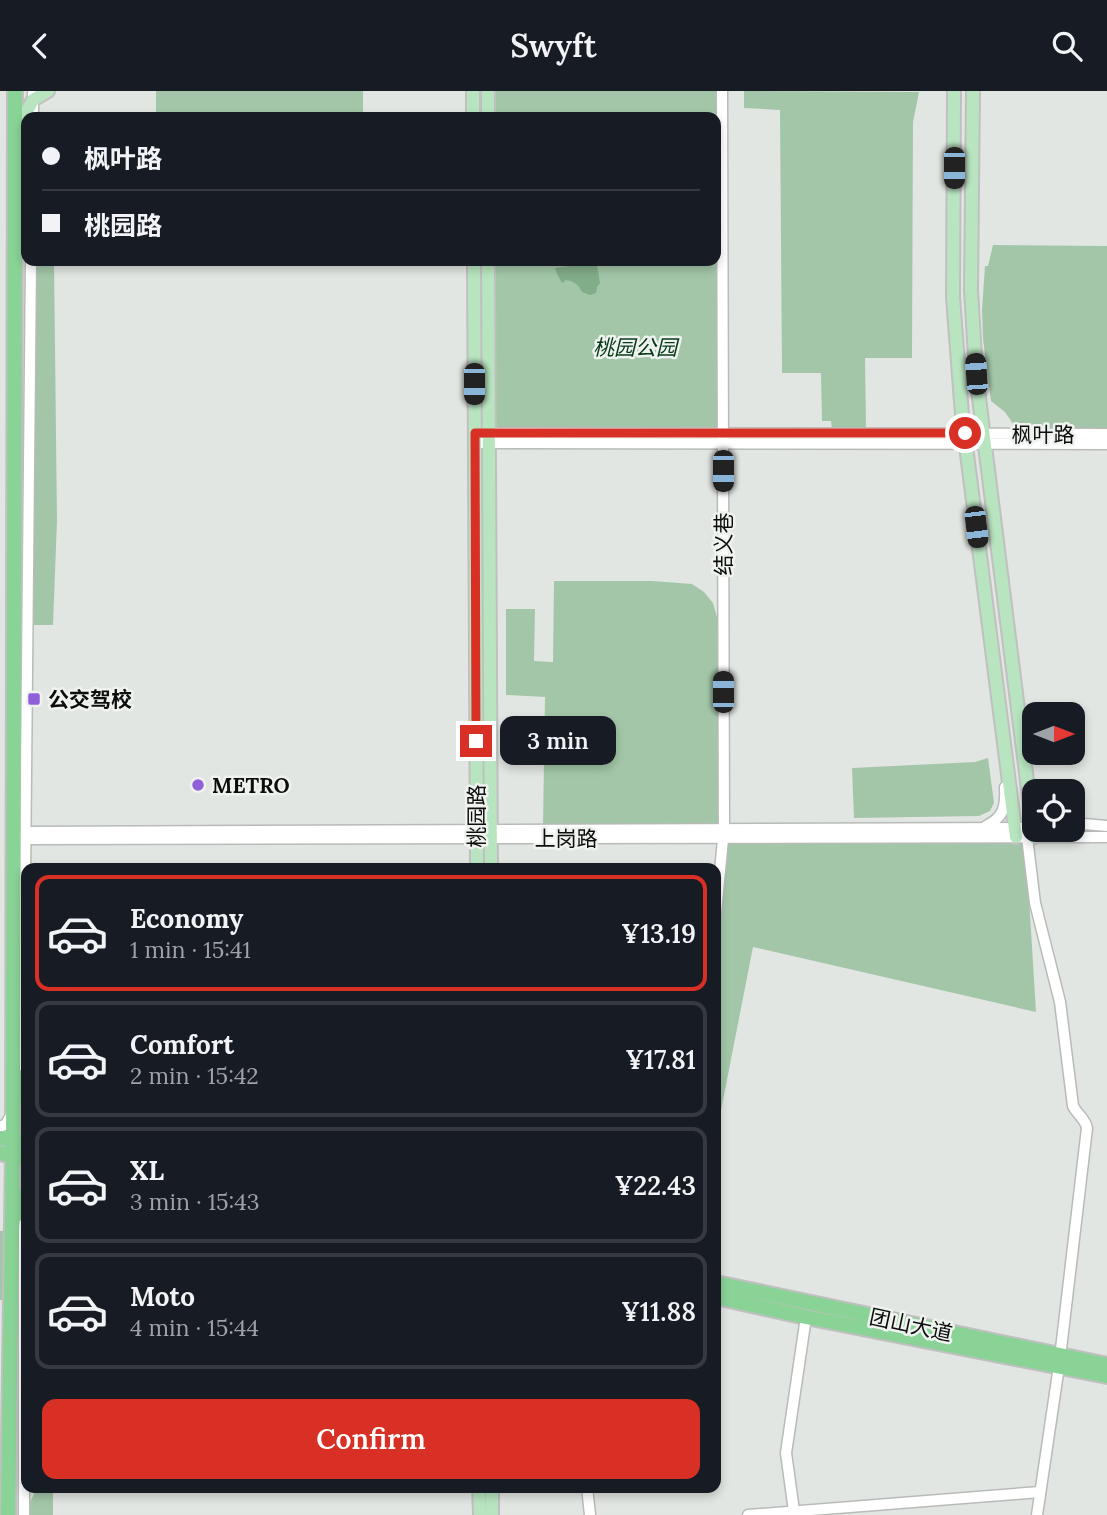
<!DOCTYPE html>
<html lang="en">
<head>
<meta charset="utf-8">
<style>
  :root { --surface:#171b24; --page:#20242c; --text:#f1f3f6; --muted:#9ea1a6; --line:#363941; --accent:#d93025 }
  body { margin:0; font-family:Lora,"Noto Sans SC",serif; background:var(--page); color:var(--text); height:100vh; display:flex; flex-direction:column; font-size:26px; white-space:nowrap }
  * { box-sizing:border-box; margin:0 }
  p { font-size:23px; color:var(--muted) }
  .icon { flex:none; width:38px; height:38px; fill:none; stroke:currentColor; stroke-width:2; stroke-linecap:round; stroke-linejoin:round }
  .map { position:relative; flex:1; overflow:hidden }
  .details { position:absolute; left:21px; top:772px; width:700px; height:630px; display:flex; flex-direction:column; background:var(--surface); border-radius:14px; box-shadow:0 4px 10px #0003 }
  .details>* { flex:none }
  .guide { position:absolute; left:21px; top:21px; width:700px; height:154px; border-radius:14px; box-shadow:0 4px 10px #0003; display:grid; align-content:center; height:154px; padding:0 21px; background:var(--surface) }
  .needle { width:46px; rotate:90deg }
  .buttons { position:absolute; left:1022px; top:611px; display:grid; gap:14px }
  .buttons a { display:grid; place-items:center; width:63px; height:63px; border-radius:14px; background:var(--surface); box-shadow:0 4px 10px #0003; font-size:35px }
  .end { position:absolute; width:32px; height:32px; margin:-16px; border:9px solid #d93025; background:#fff; box-shadow:0 0 0 4px #fff }
  .from { border-radius:50% }
  .bubble { position:absolute; height:49px; border-radius:14px; background:var(--surface); box-shadow:0 4px 10px #0003; font-size:23px; font-weight:600; line-height:49px; text-align:center }
  .car { position:absolute; width:21px; height:42px; margin:-21px -10px; border-radius:9px; box-shadow:0 0 5px 2px #0007; background:linear-gradient(#222 24%,#8ab4d8 0 40%,#222 0 76%,#8ab4d8 0 86%,#222 0) }
  .guide b { display:flex; align-items:center; gap:24px; height:66px; font-size:26px }
  .guide b+b { border-top:2px solid var(--line) }
  .guide i { width:18px; height:18px; background:var(--text) }
  ul { padding:12px 0 0; list-style:none }
  li { display:flex; align-items:center; gap:21px; height:116px; margin:0 14px 10px; padding:0 7px; border:4px solid var(--line); border-radius:14px }
  li div { flex:1 }
  li b { display:block; font-size:26px }
  li em { font-style:normal; font-weight:600 }
  li.on { border-color:var(--accent) }
  li>.icon { width:63px; height:63px; stroke-width:1.5 }
  .action { display:flex; gap:14px; margin-top:auto; padding:14px 21px }
  .action a { flex:1; height:80px; border-radius:14px; background:var(--accent); color:#fff; font-size:28px; font-weight:600; line-height:80px; text-align:center }
  header { display:flex; justify-content:space-between; align-items:center; height:91px; padding:0 21px; background:var(--surface); font-size:32px; font-weight:600 }
  .map>svg:first-child { display:block }
</style>
</head>
<body>
<header><svg class="icon" aria-label="back" viewBox="0 0 24 24"><path d="M15 5l-7 7 7 7"/></svg>Swyft<svg class="icon" aria-label="search" viewBox="0 0 24 24"><circle cx="10" cy="10" r="6"/><path d="M15 15l6 6"/></svg></header>
<div class="map">
<svg width="1107" height="1424" viewBox="0 0 1107 1424">
  <rect width="100%" height="100%" fill="#e2e6e2"/>
  <g fill="#a3c6a8">
    <rect x="156" y="0" width="207" height="26"/>
    <path d="M494 0H722L723 342H489L488 170H716V26H488Z"/>
    <path d="M744 0 919 1 913 31 912 267H865L866 339 832 338 831 330H822L821 282H782L780 19 744 17Z"/>
    <path d="M993 154 1107 155V343H1020L1005 321 991 310 983 248 982 219 985 175H988Z"/>
    <path d="M31 170H54L57 429 53 534H28Z"/>
    <path d="M554 490H652L692 493 704 501 713 512 719 533V726L717 733 543 734 545 606 506 604V518H535L534 570 553 571Z"/>
    <path d="M988 667 994 712 990 720 979 725 854 727 852 677 975 671Z"/>
    <path d="M1025 742 1036 921 753 856 716 1045V853L726 743Z"/>
    <path d="M24 1139 26 1210 0 1209V1140Z"/>
    <path d="M34 1397H53V1424H24V1411H30L34 1403Z"/>
  </g>
  <path fill="#82ad89" d="M581 170H599L597 174 600 192 597 196 596 202 590 204 582 201C579 194 574 190 566 189L562 192 557 183 555 177 575 174Z"/>
  <g fill="none" stroke-linecap="round" stroke-linejoin="round">
    <defs>
      <g id="minor">
        <path d="M33 26V0"/>
        <path d="M485 342 1107 343"/>
        <path d="M475 352 1107 353"/>
        <path d="M1073 732 1107 735"/>
        <path d="M986 735C1004 726 1006 716 1005 696"/>
        <path d="M26 741 1034 737"/>
        <path d="M1027 746 1035 812 1060 911 1073 1015C1077 1023 1086 1029 1087 1037L1059 1275 1037 1424"/>
        <path d="M26 748 1107 746"/>
        <path d="M716 821 724 738 722 0"/>
        <path d="M23 992 31 170"/>
        <path d="M0 1036 6 1033 13 1021"/>
        <path d="M587 1396 590 1424"/>
        <path d="M794 1420 786 1362 806 1226"/>
        <path d="M24 1424V1139L26 1109"/>
        <path d="M748 1424 1040 1401"/>
      </g>
      <g id="major">
        <path d="M473 0V26"/>
        <path d="M488 0V26"/>
        <path d="M954 0 953 206 962 324 1016 746"/>
        <path d="M973 0 971 199 976 283 1034 746"/>
        <path d="M15 41 33 9 48 0"/>
        <path d="M474 170 477 777"/>
        <path d="M488 170 491 777"/>
        <path d="M479 1396 480 1424"/>
        <path d="M492 1424V1396"/>
      </g>
      <g id="highway">
        <path d="M19 986 23 1004 26 1008"/>
        <path d="M0 1047 26 1051"/>
        <path d="M0 1062 26 1067"/>
        <path d="M15 1125 18 1116 26 1102"/>
        <path d="M716 1192 1107 1274"/>
        <path d="M716 1206 806 1226 1107 1285"/>
        <path d="M8 1424 13 1059 15 0"/>
      </g>
    </defs>
    <use href="#minor" stroke="#b8bbb8" stroke-width="13"/>
    <use href="#major" stroke="#c0c0c0" stroke-width="16"/>
    <use href="#highway" stroke="#c0c0c0" stroke-width="18"/>
    <use href="#minor" stroke="#fff" stroke-width="10"/>
    <use href="#major" stroke="#b8e5c0" stroke-width="12"/>
    <use href="#highway" stroke="#89d396" stroke-width="14"/>
  </g>
  <g fill="none" stroke-linecap="round" stroke-linejoin="round">
    <path stroke="#d93025" stroke-width="9" d="M476 650 475 342H965"/>
  </g>
  <g fill="#8f60d9" stroke="#eff3ef" stroke-width="2.5">
    <rect x="27" y="601" width="14" height="14" rx="3.5"/>
    <circle cx="198" cy="694" r="7"/>
  </g>
  <g text-anchor="middle" dominant-baseline="central" stroke-width="5" stroke-linejoin="round" paint-order="stroke">
    <g font-size="21" font-style="italic" fill="#053815" stroke="#eff3ef">
      <text x="635" y="256">桃园公园</text>
    </g>
    <g font-size="21" fill="#0c0d0c" stroke="#eff3ef">
      <text x="1043" y="343">枫叶路</text>
      <text transform="translate(723 453) rotate(-90)">结义巷</text>
      <text transform="translate(476 725) rotate(-90)">桃园路</text>
      <text x="566" y="747">上岗路</text>
      <text transform="translate(911 1234) rotate(12)">团山大道</text>
    </g>
    <g font-size="21" font-weight="bold" fill="#0c0d0c" stroke="#eff3ef" text-anchor="start">
      <text x="48" y="608">公交驾校</text>
      <text x="212" y="694">METRO</text>
    </g>
  </g>
</svg>
<div class="buttons">
<a><svg class="needle" viewBox="-14 -14 28 28"><path d="M0-13l5 13h-10z" fill="#e53935"/><path d="M0 13l5-13h-10z" fill="#9ea1a6"/></svg></a>
<a><svg class="icon" aria-label="locate" viewBox="0 0 24 24"><circle cx="12" cy="12" r="6"/><path d="M12 2v4M12 18v4M2 12h4M18 12h4"/></svg></a>
</div>
<i class="end from" style="left:965px;top:342px"></i>
<i class="end" style="left:476px;top:650px"></i>
<div class="bubble" style="left:500px;top:625px;width:116px">3 min</div>
<i class="car" style="left:954px;top:77px;rotate:180deg"></i>
<i class="car" style="left:976px;top:283px;rotate:356deg"></i>
<i class="car" style="left:474px;top:293px;rotate:180deg"></i>
<i class="car" style="left:723px;top:380px;rotate:180deg"></i>
<i class="car" style="left:976px;top:436px;rotate:173deg"></i>
<i class="car" style="left:723px;top:601px;rotate:0deg"></i>
<div class="guide">
<b><i class="from"></i>枫叶路</b>
<b><i></i>桃园路</b>
</div>
<section class="details">
<ul>
<li class="on"><svg class="icon" aria-label="car" viewBox="0 0 24 24"><path d="M5 17H2v-5l4-1 3-4h7l3 4 3 1v5h-3M9 17h6M6 11h13"/><circle cx="7" cy="17" r="2"/><circle cx="17" cy="17" r="2"/></svg><div><b>Economy</b><p>1 min · 15:41</p></div><em>¥13.19</em></li>
<li><svg class="icon" aria-label="car" viewBox="0 0 24 24"><path d="M5 17H2v-5l4-1 3-4h7l3 4 3 1v5h-3M9 17h6M6 11h13"/><circle cx="7" cy="17" r="2"/><circle cx="17" cy="17" r="2"/></svg><div><b>Comfort</b><p>2 min · 15:42</p></div><em>¥17.81</em></li>
<li><svg class="icon" aria-label="car" viewBox="0 0 24 24"><path d="M5 17H2v-5l4-1 3-4h7l3 4 3 1v5h-3M9 17h6M6 11h13"/><circle cx="7" cy="17" r="2"/><circle cx="17" cy="17" r="2"/></svg><div><b>XL</b><p>3 min · 15:43</p></div><em>¥22.43</em></li>
<li><svg class="icon" aria-label="car" viewBox="0 0 24 24"><path d="M5 17H2v-5l4-1 3-4h7l3 4 3 1v5h-3M9 17h6M6 11h13"/><circle cx="7" cy="17" r="2"/><circle cx="17" cy="17" r="2"/></svg><div><b>Moto</b><p>4 min · 15:44</p></div><em>¥11.88</em></li>
</ul>
<div class="action"><a>Confirm</a></div>
</section>
</div>
</body>
</html>
